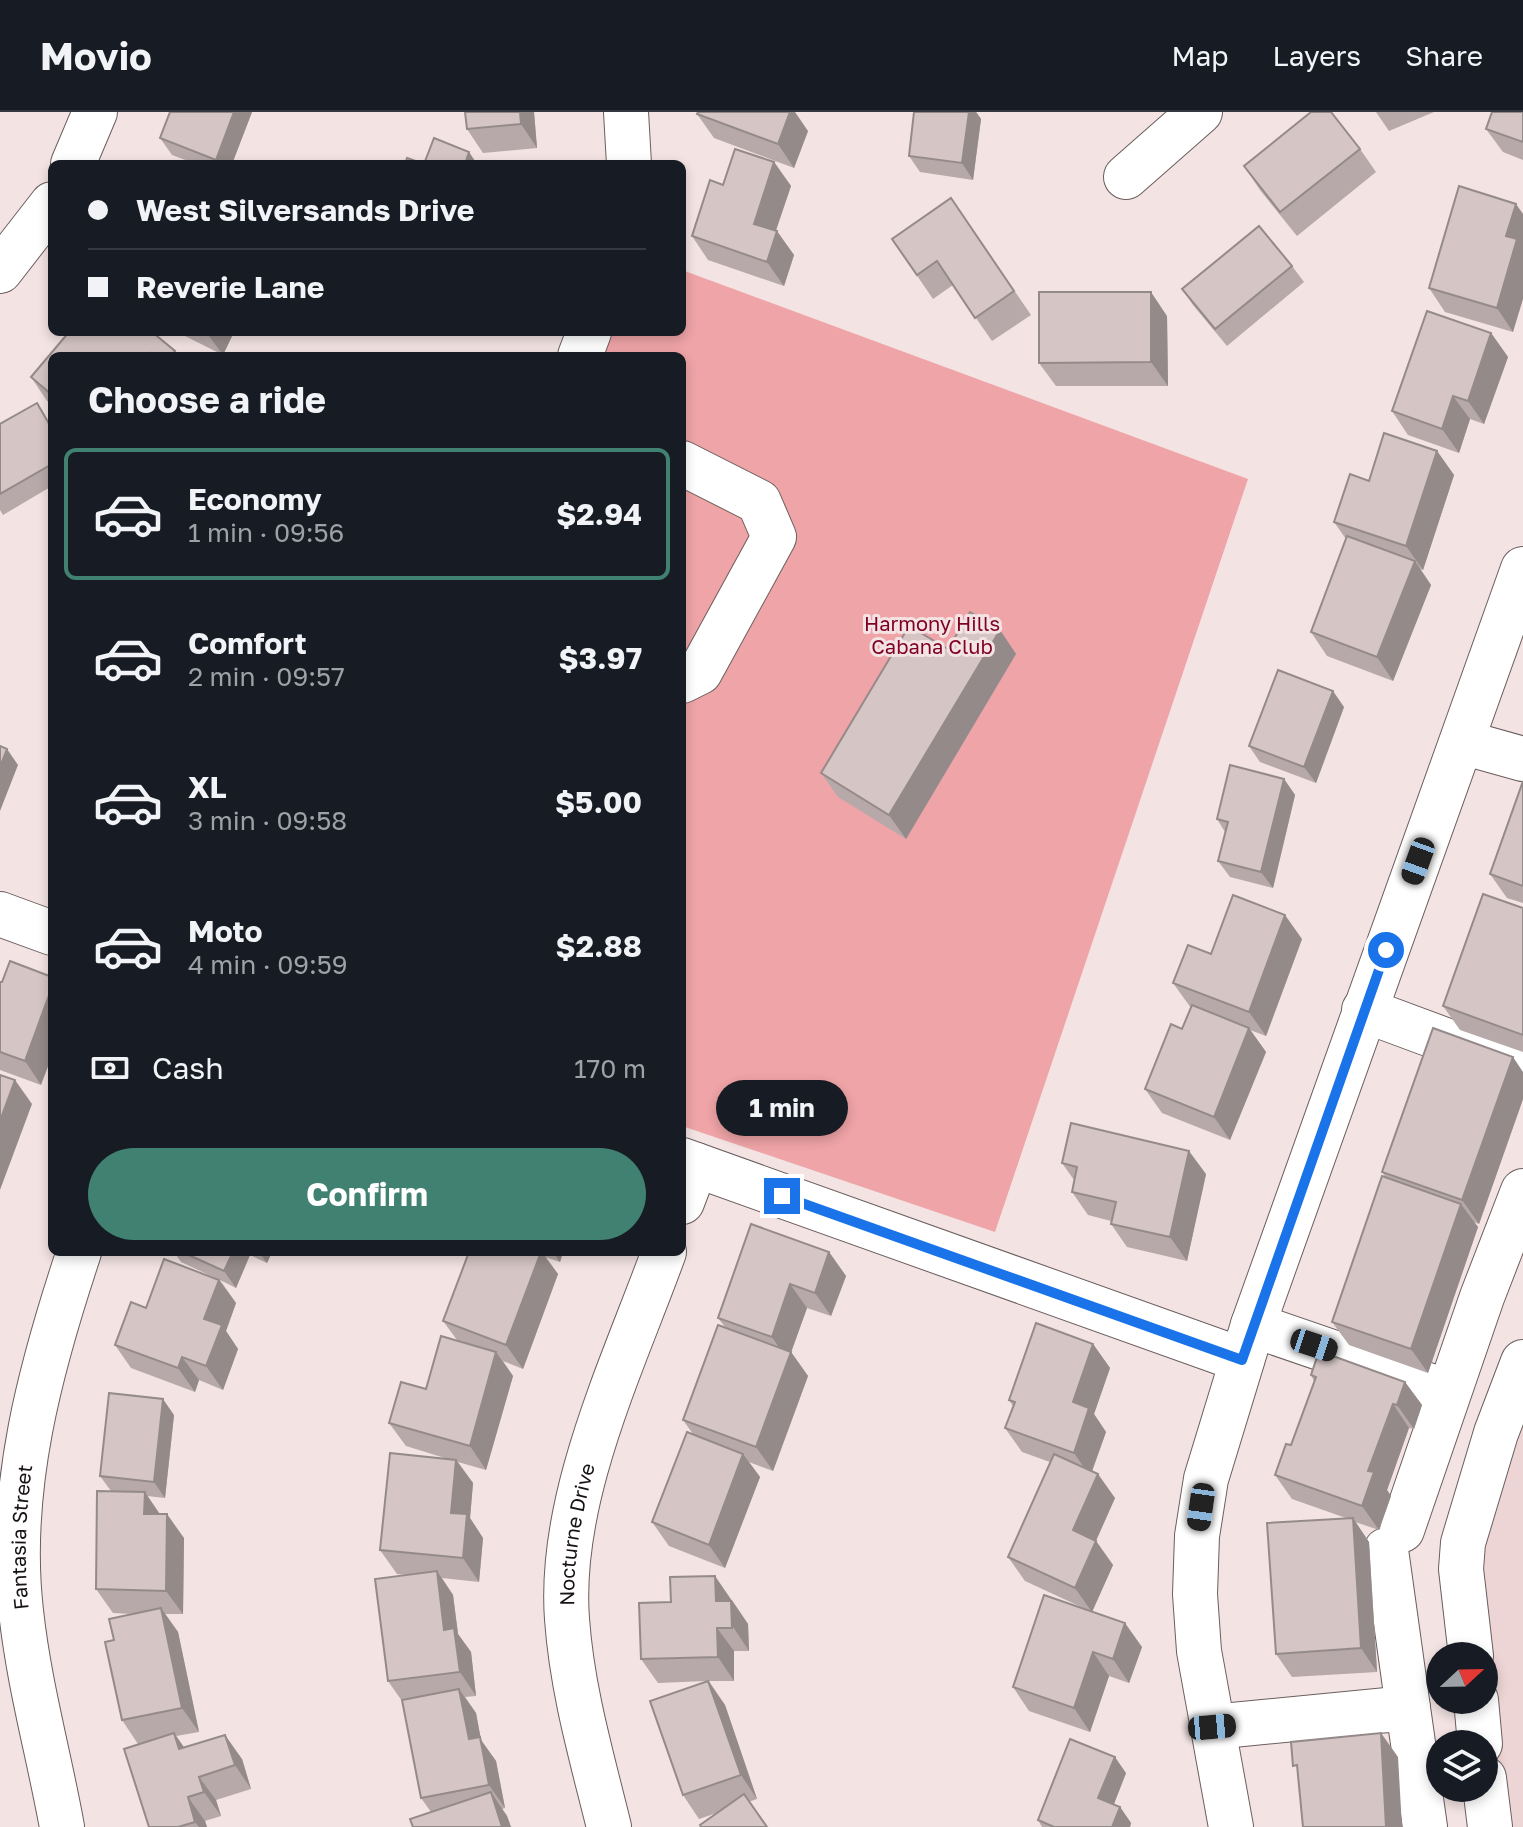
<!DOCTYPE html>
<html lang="en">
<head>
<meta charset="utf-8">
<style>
  :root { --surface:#171b24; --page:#242831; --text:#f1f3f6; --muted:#9ea1a6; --line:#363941; --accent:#408171 }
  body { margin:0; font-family:"Golos Text",sans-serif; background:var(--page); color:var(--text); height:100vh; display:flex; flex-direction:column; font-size:30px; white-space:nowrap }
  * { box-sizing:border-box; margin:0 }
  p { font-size:26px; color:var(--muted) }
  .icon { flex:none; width:44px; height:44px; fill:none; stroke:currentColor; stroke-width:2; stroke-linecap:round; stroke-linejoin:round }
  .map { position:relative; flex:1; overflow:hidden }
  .panel { position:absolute; left:48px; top:240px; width:638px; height:904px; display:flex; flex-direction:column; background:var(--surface); border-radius:12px; box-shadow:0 4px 12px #0003 }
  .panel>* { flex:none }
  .guide { position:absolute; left:48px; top:48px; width:638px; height:176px; border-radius:12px; box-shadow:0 4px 12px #0003; display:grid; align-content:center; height:176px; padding:0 40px; background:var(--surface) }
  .needle { width:52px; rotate:68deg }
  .controls { position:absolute; left:1426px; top:1530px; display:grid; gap:16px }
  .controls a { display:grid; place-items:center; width:72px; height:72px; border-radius:50%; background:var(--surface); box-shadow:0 4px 12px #0003; font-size:40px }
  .end { position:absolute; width:36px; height:36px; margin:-18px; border:10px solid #1a73e8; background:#fff; box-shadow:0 0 0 4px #fff }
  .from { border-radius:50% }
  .bubble { position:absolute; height:56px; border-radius:28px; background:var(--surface); box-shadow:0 4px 12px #0003; font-size:26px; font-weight:700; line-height:56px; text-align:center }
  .car { position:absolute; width:24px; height:48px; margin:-24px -12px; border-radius:10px; box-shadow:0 0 6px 2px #0007; background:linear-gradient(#222 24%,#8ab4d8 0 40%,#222 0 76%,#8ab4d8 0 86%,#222 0) }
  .guide b { display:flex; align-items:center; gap:28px; height:76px; font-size:30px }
  .guide b+b { border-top:2px solid var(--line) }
  .guide i { width:20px; height:20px; background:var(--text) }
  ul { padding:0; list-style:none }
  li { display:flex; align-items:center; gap:24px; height:132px; margin:0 16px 12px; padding:0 24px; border:4px solid transparent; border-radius:12px }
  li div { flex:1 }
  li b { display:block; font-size:30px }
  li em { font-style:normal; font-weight:700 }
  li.active { border-color:var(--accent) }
  li>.icon { width:72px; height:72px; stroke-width:1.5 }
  h2 { padding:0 40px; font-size:36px; line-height:96px }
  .pay { display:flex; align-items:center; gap:20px; height:88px; padding:0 40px; font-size:30px }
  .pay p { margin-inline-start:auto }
  .primary-button { display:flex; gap:16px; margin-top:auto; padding:16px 40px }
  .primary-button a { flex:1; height:92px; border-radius:48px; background:var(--accent); color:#fff; font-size:32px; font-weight:700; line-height:92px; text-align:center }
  header { display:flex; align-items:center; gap:48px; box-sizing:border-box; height:112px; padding:0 40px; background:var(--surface); border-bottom:2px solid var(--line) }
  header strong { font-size:38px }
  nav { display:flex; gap:44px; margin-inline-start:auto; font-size:28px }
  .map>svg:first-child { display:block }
</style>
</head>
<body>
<header>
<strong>Movio</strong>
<nav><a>Map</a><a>Layers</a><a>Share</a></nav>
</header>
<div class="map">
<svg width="1523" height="1715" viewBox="0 0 1523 1715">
  <rect width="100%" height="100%" fill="#f3e3e3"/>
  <path fill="#eed5d5" d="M1523 1264V1715H1503L1467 1427Z"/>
  <path fill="#efa4a7" d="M682 158 1248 367 995 1120 682 1014V244H594L604 220H682Z"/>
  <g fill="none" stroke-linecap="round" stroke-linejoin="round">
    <defs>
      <g id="minor">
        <path d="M626 0 629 52"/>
        <path d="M73 52 95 0"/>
        <path d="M1126 65 1200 0"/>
        <path d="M0 159 52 92"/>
        <path d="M580 244 589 220"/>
        <path d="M682 351 759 390 774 425 700 560 682 569"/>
        <path d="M1462 630 1523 647"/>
        <path d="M0 802 52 821"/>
        <path d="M1364 898 1523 957"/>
        <path d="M682 1048 1242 1248"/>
        <path d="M682 1090 696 1053"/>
        <path d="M1253 1213 1448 1280"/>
        <path d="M1402 1418 1482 1185 1523 1079"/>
        <path d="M1386 1438 1408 1596"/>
        <path d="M1471 1544 1461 1457 1463 1431 1496 1321 1523 1250"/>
        <path d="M1476 1588 1480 1632"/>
        <path d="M1212 1615 1408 1596 1425 1715"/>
        <path d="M1484 1666 1490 1715"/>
        <path id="s1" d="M62 1715C49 1643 29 1573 21 1499 7 1377 41 1254 79 1140"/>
        <path id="s2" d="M609 1715C592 1646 572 1578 567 1507 558 1386 623 1253 664 1140"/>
        <path d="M1231 1715 1199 1539 1195 1482 1197 1424 1206 1367 1253 1213 1523 457"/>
      </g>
    </defs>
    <use href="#minor" stroke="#6b5e5e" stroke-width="46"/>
    <use href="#minor" stroke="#fff" stroke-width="44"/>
  </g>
  <g fill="#b7a9a9">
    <path d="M170 0H252L232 52H196L172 43 160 26Z"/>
    <path d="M534 0 537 36 483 41 467 17Z"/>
    <path d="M914 0H976L981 7 973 68 920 60 909 44Z"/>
    <path d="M1376 0H1434L1389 19Z"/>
    <path d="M1523 0V48L1503 40 1486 17Z"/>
    <path d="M697 2 808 19 794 56 714 26Z"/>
    <path d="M1360 37 1376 60 1297 124 1260 78 1244 54Z"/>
    <path d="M774 50 791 74 776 119 794 143 784 174 708 148 692 124 723 73Z"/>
    <path d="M951 86 1031 203 992 229 953 173 933 187 892 127Z"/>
    <path d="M1523 102 1513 220 1445 200 1429 176Z"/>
    <path d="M1292 154 1304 170 1227 234 1193 193 1182 177Z"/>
    <path d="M1167 204 1168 274H1056L1039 251Z"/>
    <path d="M69 220 175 239 178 244H52V293L47 289 31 265Z"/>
    <path d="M177 220H234L223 243Z"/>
    <path d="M1491 221 1508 245 1484 312 1470 307 1459 341 1408 323 1392 299Z"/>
    <path d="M37 291 52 314V374L3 403 0 398V312Z"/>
    <path d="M1437 339 1454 363 1423 458 1420 457 1431 473 1393 569 1327 544 1311 520 1346 427 1334 410 1369 369Z"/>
    <path d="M1000 518 1016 542 906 727 838 685 821 661 948 537Z"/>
    <path d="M1344 595 1316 671 1260 650 1249 634Z"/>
    <path d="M1284 667 1295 683 1273 776 1230 765 1218 749 1225 720 1217 707Z"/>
    <path d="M1523 669V791L1507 786 1490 762Z"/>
    <path d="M1523 796V940L1460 918 1443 894Z"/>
    <path d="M1302 827 1266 924 1250 918 1266 940 1230 1028 1162 1001 1145 977 1182 917 1191 896 1173 871 1211 842Z"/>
    <path d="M0 870 41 973 0 958Z"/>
    <path d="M1523 960V987L1479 1112 1474 1110 1478 1115 1428 1261 1349 1233 1332 1210 1386 1066 1382 1060Z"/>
    <path d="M1062 1051 1206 1062 1187 1149 1127 1135 1111 1112V1109L1088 1103 1072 1080 1074 1068Z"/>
    <path d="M174 1140H272L267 1151 250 1143 236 1176 220 1168 236 1191 226 1219 238 1237 223 1278 199 1268 195 1280 131 1256 115 1233 146 1196 213 1165 181 1150Z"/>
    <path d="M469 1140H563L560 1150 545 1145 558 1162 523 1257 503 1249 513 1264 486 1358 458 1350 473 1371 470 1406 483 1426 479 1470 442 1466 453 1483 458 1522 471 1540 476 1584 465 1585 476 1601 481 1628 496 1649 505 1696 502 1697 507 1704 511 1715H413L431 1700 421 1686 402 1589 388 1569 407 1463 397 1462 380 1438 448 1347 406 1334 389 1311 426 1277 457 1228 443 1209Z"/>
    <path d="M829 1140 846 1164 831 1204 807 1196 791 1240 808 1264 773 1359 749 1350 760 1365 725 1456 669 1434 652 1410 693 1322 683 1308 725 1215 718 1206Z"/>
    <path d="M1093 1232 1110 1256 1094 1302 1106 1320 1092 1360 1115 1386 1096 1429 1113 1453 1092 1500 1025 1469 1008 1445 1050 1350 1022 1340 1005 1316 1013 1294 1009 1288Z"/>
    <path d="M1311 1263 1405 1270 1422 1293 1414 1317 1409 1316 1387 1378 1391 1384 1379 1418 1355 1410 1369 1430 1377 1560 1292 1565 1276 1542 1346 1406 1292 1387 1275 1363 1291 1333 1314 1269Z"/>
    <path d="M174 1303 165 1386 147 1384 160 1402 184 1426 183 1502H165L178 1520 199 1620 176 1624 184 1636 242 1647 251 1677 216 1688 221 1704 205 1709 207 1715H149L138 1632 122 1608 114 1528 133 1502 113 1501 96 1477 111 1379 100 1364Z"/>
    <path d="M1044 1483 1142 1535 1129 1571 1109 1564 1090 1620 1029 1599 1013 1575Z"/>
    <path d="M732 1488 748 1512 749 1539H734V1569H709L725 1593 757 1687 699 1707 683 1683 707 1569 658 1571 641 1547Z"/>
    <path d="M1126 1661 1114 1692 1120 1695 1131 1711 1130 1715H1042L1038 1708Z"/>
  </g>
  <g fill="#958a8a">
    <path d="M234 0H252L232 52H219L216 48Z"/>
    <path d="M520 0H534L537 36 521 12Z"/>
    <path d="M790 0H795L808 19 794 56 778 32Z"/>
    <path d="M967 0H976L981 7 973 68 962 51Z"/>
    <path d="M469 40 477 52H465Z"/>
    <path d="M774 50 791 74 770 135 754 112Z"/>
    <path d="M1516 92 1523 102V187L1513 220 1497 196 1506 124Z"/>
    <path d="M777 119 794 143 784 174 767 150Z"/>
    <path d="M1151 180 1167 204 1168 274 1151 250Z"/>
    <path d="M206 220H234L223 243Z"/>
    <path d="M1491 221 1508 245 1484 312 1468 289Z"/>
    <path d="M1453 284 1470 307 1459 341 1442 317Z"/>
    <path d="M1437 339 1454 363 1423 458 1406 434Z"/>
    <path d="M1415 449 1431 473 1393 569 1377 545Z"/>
    <path d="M1000 518 1016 542 906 727 889 703Z"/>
    <path d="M1333 579 1344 595 1316 671 1304 655Z"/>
    <path d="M7 637 18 653 0 699V655Z"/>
    <path d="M1284 667 1295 683 1273 776 1261 760Z"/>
    <path d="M1285 803 1302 827 1266 924 1249 900Z"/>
    <path d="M52 875V944L41 973 25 949Z"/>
    <path d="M1249 916 1266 940 1230 1028 1214 1005Z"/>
    <path d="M1513 945 1523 960V987L1479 1112 1462 1088Z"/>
    <path d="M15 968 32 992 0 1078V1009Z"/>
    <path d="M1189 1039 1206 1062 1187 1149 1170 1125Z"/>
    <path d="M1461 1092 1478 1115 1428 1261 1411 1237Z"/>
    <path d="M233 1140H248L250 1143 236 1176 224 1159Z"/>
    <path d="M259 1140H272L267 1151Z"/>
    <path d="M541 1140H542L558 1162 523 1257 506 1233Z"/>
    <path d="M553 1140H563L560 1150Z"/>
    <path d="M829 1140 846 1164 831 1204 815 1181Z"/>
    <path d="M219 1168 236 1191 226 1219 238 1237 223 1278 206 1254 204 1207Z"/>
    <path d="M790 1172 807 1196 788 1249 772 1225Z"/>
    <path d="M1093 1232 1110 1256 1094 1302 1106 1320 1090 1364 1074 1341 1073 1290Z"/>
    <path d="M496 1240 513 1264 486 1358 470 1334Z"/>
    <path d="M791 1240 808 1264 773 1359 756 1335Z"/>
    <path d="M182 1245 199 1268 195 1280 178 1256Z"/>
    <path d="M1405 1270 1422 1293 1414 1317 1397 1293Z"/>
    <path d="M163 1287 174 1303 165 1386 154 1370Z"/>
    <path d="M1393 1292 1409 1316 1387 1378 1391 1384 1379 1418 1362 1394 1368 1359Z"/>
    <path d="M743 1342 760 1365 725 1456 709 1433Z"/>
    <path d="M456 1348 473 1371 470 1406 483 1426 479 1470 463 1446 451 1401Z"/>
    <path d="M1098 1362 1115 1386 1090 1442 1073 1418Z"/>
    <path d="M145 1380 161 1404 144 1402Z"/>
    <path d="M167 1402 184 1426 183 1502 166 1479Z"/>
    <path d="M1353 1406 1369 1430 1377 1560 1361 1536Z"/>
    <path d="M1096 1429 1113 1453 1092 1500 1075 1476Z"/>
    <path d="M437 1459 453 1483 458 1522 471 1540 476 1584 460 1560 444 1518Z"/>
    <path d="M715 1464 748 1512 749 1539 716 1489Z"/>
    <path d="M161 1496 178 1520 199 1620 182 1596Z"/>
    <path d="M1125 1511 1142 1535 1129 1571 1113 1547Z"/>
    <path d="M717 1516 734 1539V1569L718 1545Z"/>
    <path d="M1093 1540 1109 1564 1090 1620 1074 1596Z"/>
    <path d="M708 1569 725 1593 757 1687 741 1663Z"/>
    <path d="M459 1577 476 1601 481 1628 496 1649 505 1696 489 1673 469 1627Z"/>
    <path d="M174 1621 191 1645 179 1637Z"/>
    <path d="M1381 1621 1398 1645 1402 1715H1386Z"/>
    <path d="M225 1623 242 1647 251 1677 235 1653Z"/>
    <path d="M1115 1645 1126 1661 1110 1702 1098 1686Z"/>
    <path d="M199 1665 216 1688 221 1704 204 1680Z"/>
    <path d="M491 1680 507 1704 511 1715H502Z"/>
    <path d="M188 1685 205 1709 207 1715H199L195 1710Z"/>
    <path d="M1120 1695 1131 1711 1130 1715H1112Z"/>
  </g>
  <g fill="#d5c5c5" stroke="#958a8a" stroke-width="2">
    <path d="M170 0H234L216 48 160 26Z"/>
    <path d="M465 0H520L521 12 467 17Z"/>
    <path d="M698 0H790L778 32 697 2Z"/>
    <path d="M914 0H969L962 51 909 44Z"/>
    <path d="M1311 0H1331L1360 37 1280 100 1244 54Z"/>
    <path d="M1492 0H1523V30L1486 17Z"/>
    <path d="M434 26 469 40 465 52H424Z"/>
    <path d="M735 37 774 50 754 112 777 119 767 150 692 124 710 68 723 73Z"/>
    <path d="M407 46 424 52H405Z"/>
    <path d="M1459 74 1516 92 1506 124 1517 127 1497 196 1429 176Z"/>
    <path d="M951 86 1014 179 975 206 937 149 917 163 892 127Z"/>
    <path d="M1259 114 1292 154 1215 217 1182 177Z"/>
    <path d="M1039 180H1151V250L1039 251Z"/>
    <path d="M1427 199 1491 221 1468 289 1453 284 1442 317 1392 299Z"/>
    <path d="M69 220H152L175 239 171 244H155L151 241 149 244H52V283L31 265Z"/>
    <path d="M37 291 52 317V352L0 382V312Z"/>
    <path d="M1384 321 1437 339 1406 434 1334 410 1350 362 1369 369Z"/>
    <path d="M1347 424 1415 449 1377 545 1311 520Z"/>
    <path d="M970 500 1000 518 889 703 821 661 909 514 948 537Z"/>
    <path d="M1278 558 1333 579 1304 655 1249 634Z"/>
    <path d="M0 634 7 637 0 655Z"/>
    <path d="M1230 653 1284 667 1261 760 1218 749 1228 710 1217 707Z"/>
    <path d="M1523 669V774L1490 762Z"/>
    <path d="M1483 782 1523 796V923L1443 894Z"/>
    <path d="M1233 783 1285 803 1249 900 1173 871 1188 833 1211 842Z"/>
    <path d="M10 849 52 865V875L25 949 0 940V870H2Z"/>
    <path d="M1192 893 1249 916 1214 1005 1145 977 1171 912 1182 917Z"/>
    <path d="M1433 916 1513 945 1462 1088 1382 1060Z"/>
    <path d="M0 963 15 968 0 1009Z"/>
    <path d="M1071 1011 1189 1039 1170 1125 1111 1112 1116 1090 1072 1080 1077 1055 1062 1051Z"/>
    <path d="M1382 1064 1461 1092 1411 1237 1332 1210Z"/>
    <path d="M751 1112 829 1140 815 1181 790 1172 772 1225 718 1206Z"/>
    <path d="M182 1140H233L224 1159Z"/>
    <path d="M469 1140H541L506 1233 443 1209Z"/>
    <path d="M164 1147 219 1168 204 1207 222 1213 206 1254 182 1245 178 1256 115 1233 131 1190 146 1196Z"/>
    <path d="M1036 1211 1093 1232 1073 1290 1089 1296 1074 1341 1005 1316 1015 1290 1009 1288Z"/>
    <path d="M718 1213 791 1240 756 1335 683 1308Z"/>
    <path d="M441 1224 496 1240 470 1334 389 1311 401 1270 426 1277Z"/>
    <path d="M1319 1239 1405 1270 1397 1293 1393 1292 1368 1359 1374 1360 1362 1394 1275 1363 1286 1332 1291 1333 1316 1265 1311 1263Z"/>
    <path d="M109 1281 163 1287 154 1370 100 1364Z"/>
    <path d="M687 1320 743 1342 709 1433 652 1410Z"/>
    <path d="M390 1341 456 1348 451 1401 467 1402 463 1446 380 1438Z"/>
    <path d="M1054 1342 1098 1362 1073 1418 1096 1429 1075 1476 1008 1445Z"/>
    <path d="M97 1379 145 1380 144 1402H167L166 1479 96 1477Z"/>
    <path d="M1353 1406 1361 1536 1276 1542 1267 1411Z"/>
    <path d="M437 1459 444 1518 454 1516 460 1560 388 1569 375 1467Z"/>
    <path d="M715 1464 716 1489H731L732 1516H717L718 1545 641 1547 639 1491 671 1490 670 1465Z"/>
    <path d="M1044 1483 1125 1511 1113 1547 1093 1540 1074 1596 1013 1575Z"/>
    <path d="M161 1496 182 1596 122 1608 105 1530 114 1528 109 1507Z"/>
    <path d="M708 1569 741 1663 683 1683 650 1589Z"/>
    <path d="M459 1577 469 1627 480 1625 489 1673 421 1686 402 1588Z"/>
    <path d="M174 1621 179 1637 225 1623 235 1653 199 1665 204 1680 188 1685 195 1710 178 1715H149L124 1637Z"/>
    <path d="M1381 1621 1386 1715H1303L1297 1653 1293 1654 1291 1630Z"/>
    <path d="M1070 1627 1115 1645 1098 1686 1120 1695 1112 1715H1054L1038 1708Z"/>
    <path d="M491 1680 502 1715H413L410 1707Z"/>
    <path d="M744 1682 767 1715H701L700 1713Z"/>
  </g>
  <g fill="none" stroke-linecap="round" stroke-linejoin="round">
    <path stroke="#1a73e8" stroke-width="10" d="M782 1084 1242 1248 1386 838"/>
  </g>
  <g text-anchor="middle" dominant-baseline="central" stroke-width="6" stroke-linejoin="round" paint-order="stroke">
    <g font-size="20" fill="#7e0123" stroke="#f3e3e3">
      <text x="932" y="511">Harmony Hills<tspan x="932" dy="23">Cabana Club</tspan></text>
    </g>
    <g font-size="20" fill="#181313" stroke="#f3e3e3">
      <text stroke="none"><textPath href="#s2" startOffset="298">Nocturne Drive</textPath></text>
      <text stroke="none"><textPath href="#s1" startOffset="294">Fantasia Street</textPath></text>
    </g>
  </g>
</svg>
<div class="controls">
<a><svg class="needle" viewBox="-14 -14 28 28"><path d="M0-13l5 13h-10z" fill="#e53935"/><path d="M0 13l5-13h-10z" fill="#9ea1a6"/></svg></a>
<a><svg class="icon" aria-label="layers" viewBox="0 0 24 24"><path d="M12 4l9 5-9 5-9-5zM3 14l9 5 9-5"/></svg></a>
</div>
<i class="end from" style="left:1386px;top:838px"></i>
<i class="end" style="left:782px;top:1084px"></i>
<div class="bubble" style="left:716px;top:968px;width:132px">1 min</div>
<i class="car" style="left:1418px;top:749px;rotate:200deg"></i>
<i class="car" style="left:1314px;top:1233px;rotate:108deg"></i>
<i class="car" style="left:1201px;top:1395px;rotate:188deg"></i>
<i class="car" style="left:1212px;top:1615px;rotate:85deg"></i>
<div class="guide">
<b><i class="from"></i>West Silversands Drive</b>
<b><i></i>Reverie Lane</b>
</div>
<section class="panel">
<h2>Choose a ride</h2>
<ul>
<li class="active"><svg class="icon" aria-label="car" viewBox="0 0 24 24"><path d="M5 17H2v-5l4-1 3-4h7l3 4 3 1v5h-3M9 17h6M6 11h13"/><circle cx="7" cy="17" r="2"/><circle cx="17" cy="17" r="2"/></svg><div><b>Economy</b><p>1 min · 09:56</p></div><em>$2.94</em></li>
<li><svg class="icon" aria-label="car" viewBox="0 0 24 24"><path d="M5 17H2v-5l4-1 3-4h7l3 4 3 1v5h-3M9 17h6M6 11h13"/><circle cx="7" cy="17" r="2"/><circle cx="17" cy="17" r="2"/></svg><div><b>Comfort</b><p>2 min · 09:57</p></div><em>$3.97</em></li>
<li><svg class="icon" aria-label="car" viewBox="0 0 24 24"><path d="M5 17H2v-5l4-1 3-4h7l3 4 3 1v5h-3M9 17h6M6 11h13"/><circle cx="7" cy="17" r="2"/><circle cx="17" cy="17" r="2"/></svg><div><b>XL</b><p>3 min · 09:58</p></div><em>$5.00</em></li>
<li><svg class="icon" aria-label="car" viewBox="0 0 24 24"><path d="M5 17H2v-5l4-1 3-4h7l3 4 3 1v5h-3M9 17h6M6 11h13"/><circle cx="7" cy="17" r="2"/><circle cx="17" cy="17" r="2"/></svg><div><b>Moto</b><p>4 min · 09:59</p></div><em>$2.88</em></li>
</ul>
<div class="pay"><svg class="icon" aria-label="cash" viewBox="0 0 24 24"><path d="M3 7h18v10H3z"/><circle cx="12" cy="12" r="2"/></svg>Cash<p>170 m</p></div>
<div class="primary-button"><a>Confirm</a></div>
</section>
</div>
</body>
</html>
